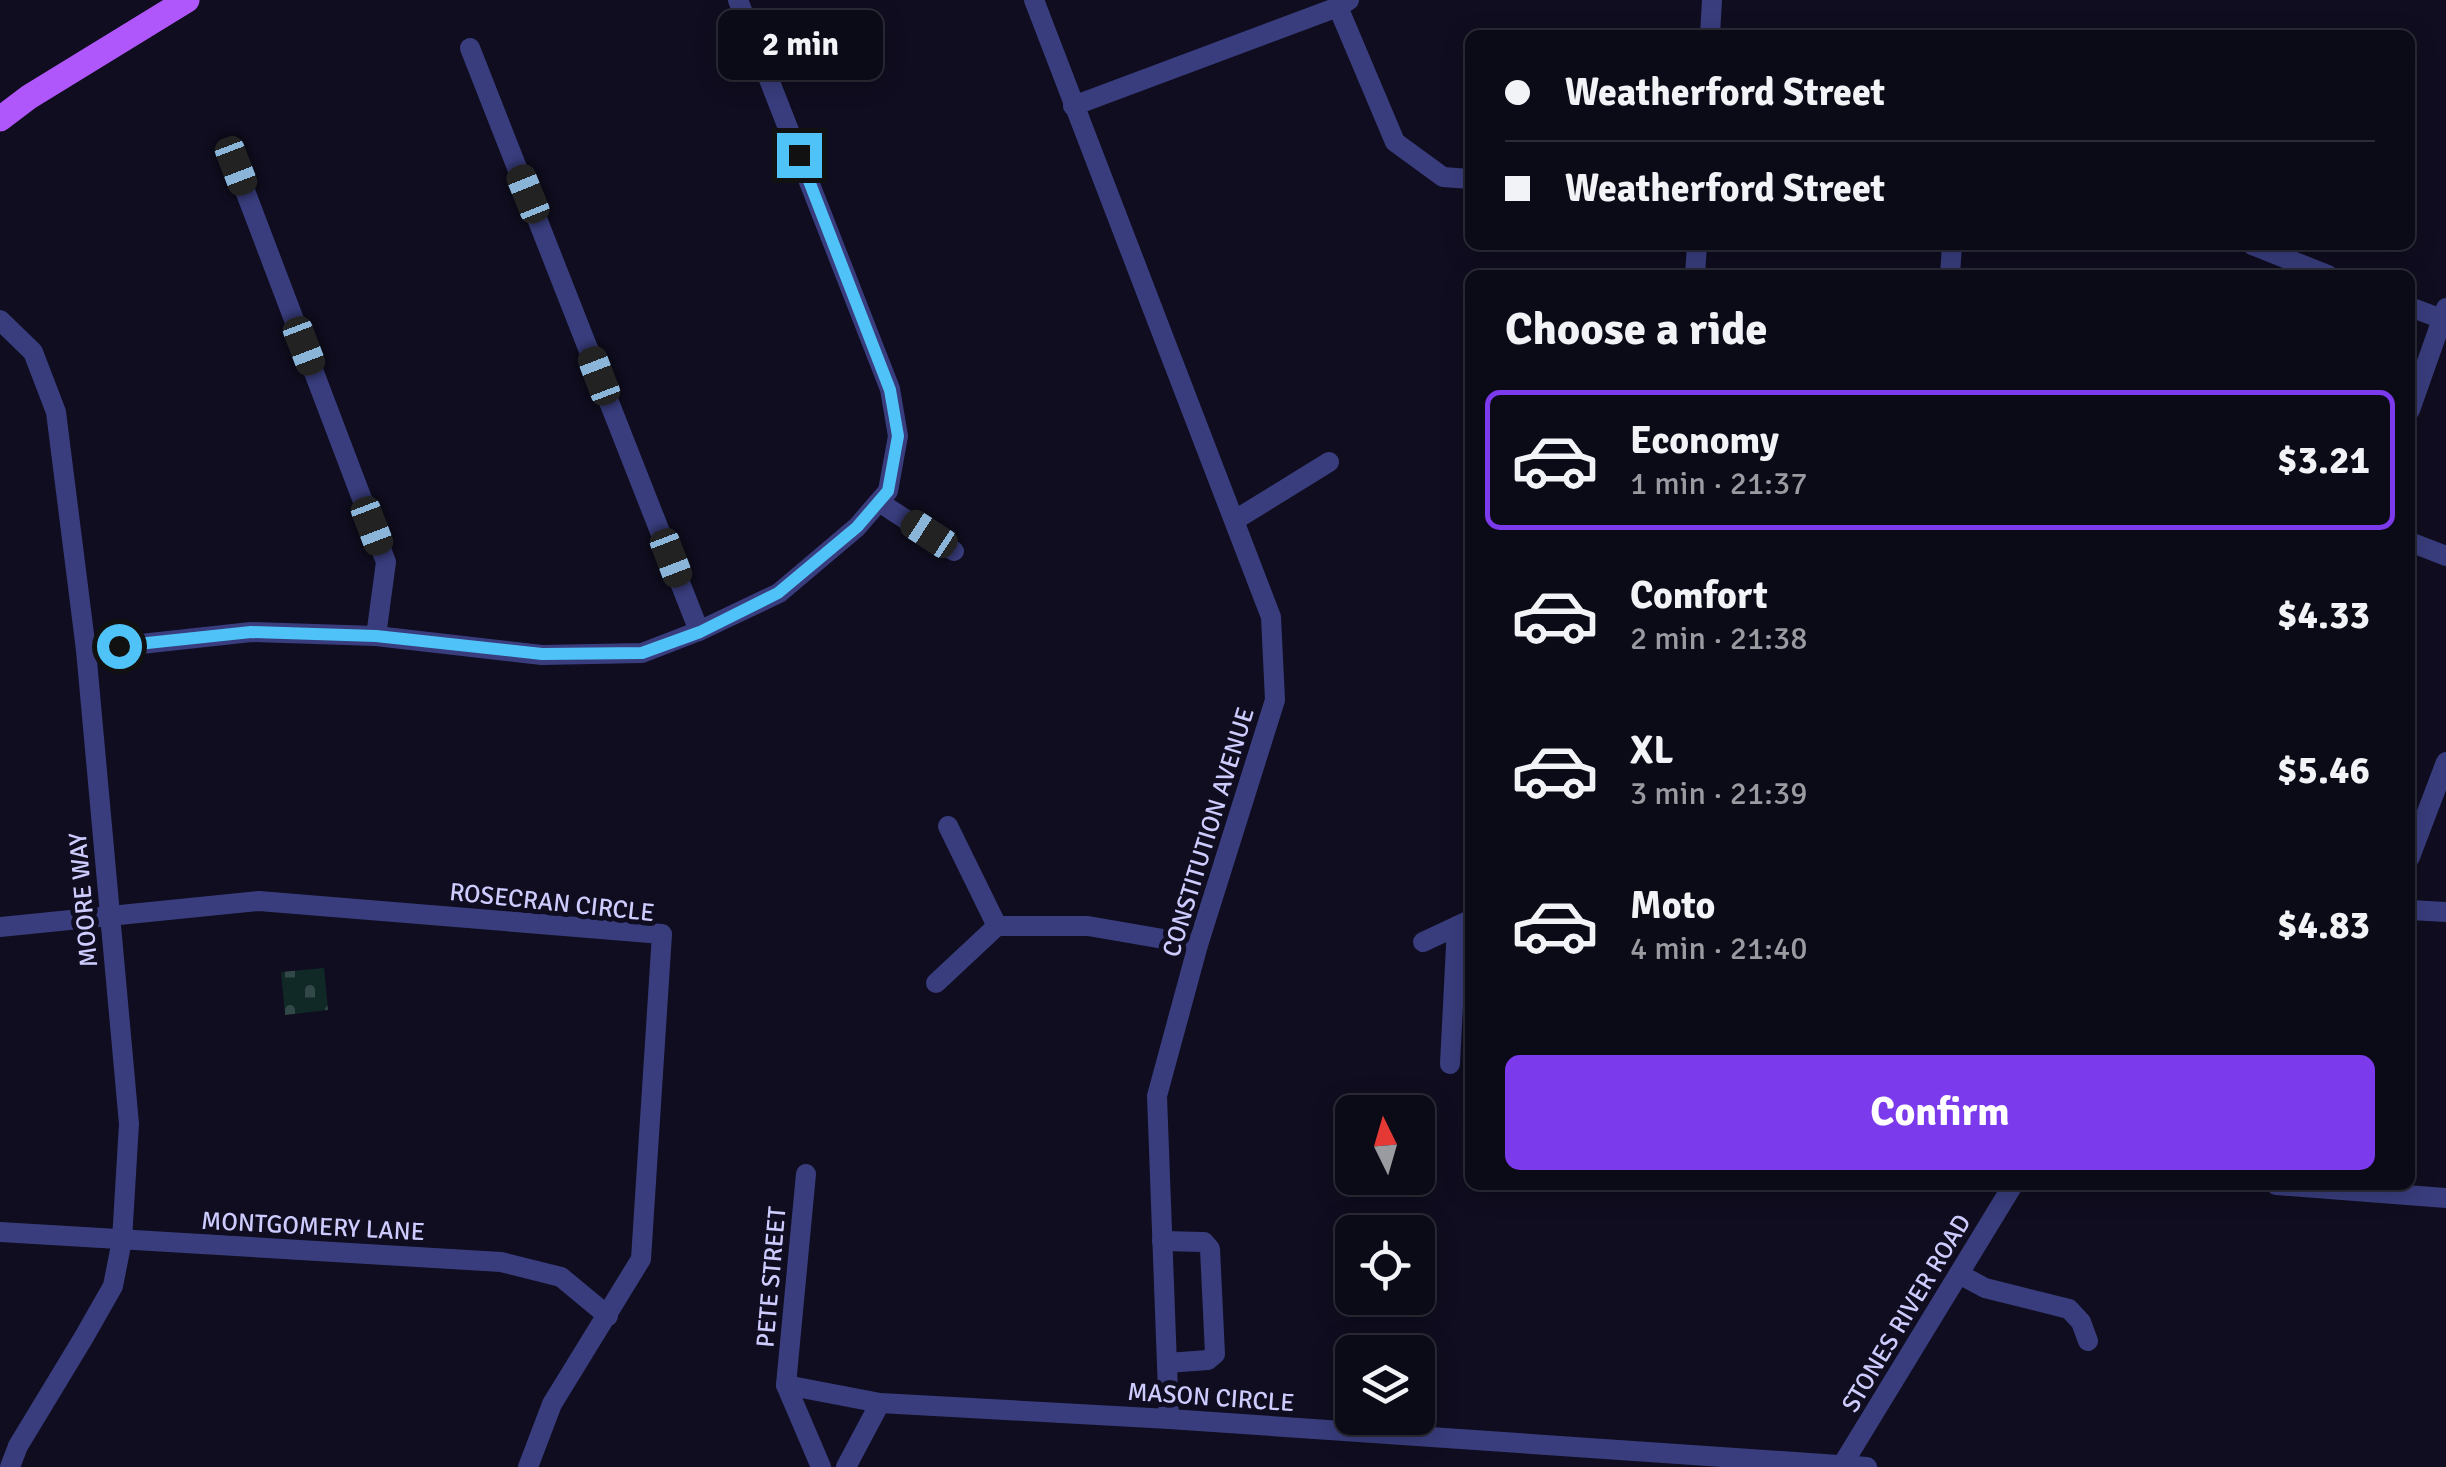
<!DOCTYPE html>
<html lang="en">
<head>
<meta charset="utf-8">
<style>
  :root { --surface:#0b0a17; --page:#141320; --text:#f1f3f6; --muted:#9a9aa1; --line:#2b2b36; --accent:#7c3aed }
  body { margin:0; font-family:Signika,sans-serif; background:var(--page); color:var(--text); height:100vh; display:flex; flex-direction:column; font-size:38px; white-space:nowrap }
  * { box-sizing:border-box; margin:0 }
  p { font-size:32px; color:var(--muted) }
  .icon { flex:none; width:55px; height:55px; fill:none; stroke:currentColor; stroke-width:2; stroke-linecap:round; stroke-linejoin:round }
  .map { position:relative; flex:1; overflow:hidden }
  .side { position:absolute; left:1465px; top:270px; width:950px; height:920px; display:flex; flex-direction:column; background:var(--surface); border-radius:15px; box-shadow:0 5px 25px #0003,0 0 0 2px var(--line) }
  .side>* { flex:none }
  .hud { position:absolute; left:1465px; top:30px; width:950px; height:220px; border-radius:15px; box-shadow:0 5px 25px #0003,0 0 0 2px var(--line); display:grid; align-content:center; height:220px; padding:0 40px; background:var(--surface) }
  .needle { width:65px; rotate:355deg }
  .tools { position:absolute; left:1335px; top:1095px; display:grid; gap:20px }
  .tools a { display:grid; place-items:center; width:100px; height:100px; border-radius:15px; background:var(--surface); box-shadow:0 5px 25px #0003,0 0 0 2px var(--line); font-size:50px }
  .end { position:absolute; width:45px; height:45px; margin:-22px; border:12px solid #4fc3f7; background:#111; box-shadow:0 0 0 5px #111 }
  .from { border-radius:50% }
  .bubble { position:absolute; height:70px; border-radius:15px; background:var(--surface); box-shadow:0 5px 25px #0003,0 0 0 2px var(--line); font-size:32px; font-weight:700; line-height:70px; text-align:center }
  .car { position:absolute; width:30px; height:60px; margin:-30px -15px; border-radius:12px; box-shadow:0 0 8px 2px #0007; background:linear-gradient(#222 24%,#8ab4d8 0 40%,#222 0 76%,#8ab4d8 0 86%,#222 0) }
  .hud b { display:flex; align-items:center; gap:35px; height:95px; font-size:38px }
  .hud b+b { border-top:2px solid var(--line) }
  .hud i { width:25px; height:25px; background:var(--text) }
  ul { padding:0; list-style:none }
  li { display:flex; align-items:center; gap:30px; height:140px; margin:0 20px 15px; padding:0 20px; border:5px solid transparent; border-radius:15px }
  li div { flex:1 }
  li b { display:block; font-size:38px }
  li em { font-style:normal; font-weight:700 }
  li.on { border-color:var(--accent) }
  li>.icon { width:90px; height:90px; stroke-width:1.5 }
  h2 { padding:0 40px; font-size:45px; line-height:120px }
  .cta { display:flex; gap:20px; margin-top:auto; padding:20px 40px }
  .cta a { flex:1; height:115px; border-radius:15px; background:var(--accent); color:#fff; font-size:40px; font-weight:700; line-height:115px; text-align:center }
  .map>svg:first-child { display:block }
</style>
</head>
<body>
<div class="map">
<svg width="2446" height="1467" viewBox="0 0 2446 1467">
  <defs>
    <pattern id="cemetery-stones" width="16" height="16" patternUnits="userSpaceOnUse" patternTransform="scale(2.5)"><rect width="16" height="16" fill="#102926"/><path d="M2 7V4a2 2 0 0 1 4 0v3zM10 15v-3a2 2 0 0 1 4 0v3z" fill="#324747"/></pattern>
  </defs>
  <rect width="100%" height="100%" fill="#0f0d1f"/>
  <path fill="url(#cemetery-stones)" d="M324 968 328 1010 285 1015 281 972Z"/>
  <g fill="none" stroke-linecap="round" stroke-linejoin="round">
    <g stroke="#393d7d" stroke-width="20">
      <path d="M1034 0 1271 617 1275 700 1198 945 1157 1096 1169 1419"/>
      <path d="M1338 7 1395 142 1443 177 1470 179"/>
      <path d="M1710 35 1712 0"/>
      <path d="M470 48 699 631"/>
      <path d="M1073 106 1338 7 1349 0"/>
      <path d="M236 167 386 562 376 636"/>
      <path d="M2252 245 2328 275"/>
      <path d="M1695 275 1697 245"/>
      <path d="M1950 275 1952 245"/>
      <path d="M2410 307 2442 319"/>
      <path d="M0 320 33 352 56 412 86 650 129 1124 122 1240 113 1286 84 1337 18 1446 10 1467"/>
      <path d="M2410 410 2446 308"/>
      <path d="M879 502 954 551"/>
      <path d="M1235 520 1329 462"/>
      <path d="M2410 542 2446 556"/>
      <path d="M86 650 251 632 376 636 542 655 642 653 699 631 779 593 857 527 888 491 898 436 890 389 738 0"/>
      <path d="M948 826 997 926"/>
      <path d="M2410 857 2446 762"/>
      <path d="M2410 910 2446 912"/>
      <path d="M0 927 259 901 662 934 641 1259 552 1404 528 1467"/>
      <path d="M1423 942 1470 920"/>
      <path d="M936 983 997 926H1088L1198 945"/>
      <path d="M1450 1064 1457 926"/>
      <path d="M806 1174 786 1385 821 1467"/>
      <path d="M2276 1185 2446 1198"/>
      <path d="M0 1232 501 1262 561 1277 608 1316"/>
      <path d="M1162 1241 1204 1242 1210 1249 1215 1354 1208 1360 1167 1363"/>
      <path d="M1959 1274 1985 1288 2069 1309 2081 1322 2088 1341"/>
      <path d="M786 1385 880 1403 1169 1419 1867 1467"/>
      <path d="M846 1467 880 1403"/>
      <path d="M1841 1467 2013 1185"/>
    </g>
    <path stroke="#af57fb" stroke-width="25" d="M0 119 29 97 187 0"/>
  </g>
  <g fill="none" stroke-linecap="round" stroke-linejoin="round">
    <path stroke="#4fc3f7" stroke-width="12" d="M119 646 251 632 376 636 542 654 642 653 700 632 778 593 857 527 888 491 898 436 890 390 799 155"/>
  </g>
  <g text-anchor="middle" dominant-baseline="central" stroke-width="10" stroke-linejoin="round" paint-order="stroke">
    <g font-size="25" fill="#ceccfe" stroke="#0f0d1f">
      <text transform="translate(1208 832) rotate(-73)">CONSTITUTION AVENUE</text>
      <text transform="translate(83 900) rotate(-95)">MOORE WAY</text>
      <text transform="translate(552 902) rotate(6)">ROSECRAN CIRCLE</text>
      <text transform="translate(313 1226) rotate(3)">MONTGOMERY LANE</text>
      <text transform="translate(771 1277) rotate(-85)">PETE STREET</text>
      <text transform="translate(1906 1313) rotate(-59)">STONES RIVER ROAD</text>
      <text transform="translate(1211 1397) rotate(4)">MASON CIRCLE</text>
    </g>
  </g>
</svg>
<div class="tools">
<a><svg class="needle" viewBox="-14 -14 28 28"><path d="M0-13l5 13h-10z" fill="#e53935"/><path d="M0 13l5-13h-10z" fill="#9a9aa1"/></svg></a>
<a><svg class="icon" aria-label="locate" viewBox="0 0 24 24"><circle cx="12" cy="12" r="6"/><path d="M12 2v4M12 18v4M2 12h4M18 12h4"/></svg></a>
<a><svg class="icon" aria-label="layers" viewBox="0 0 24 24"><path d="M12 4l9 5-9 5-9-5zM3 14l9 5 9-5"/></svg></a>
</div>
<i class="end from" style="left:119px;top:646px"></i>
<i class="end" style="left:799px;top:155px"></i>
<div class="bubble" style="left:718px;top:10px;width:165px">2 min</div>
<i class="car" style="left:236px;top:166px;rotate:159deg"></i>
<i class="car" style="left:528px;top:194px;rotate:338deg"></i>
<i class="car" style="left:304px;top:346px;rotate:159deg"></i>
<i class="car" style="left:599px;top:376px;rotate:339deg"></i>
<i class="car" style="left:372px;top:526px;rotate:159deg"></i>
<i class="car" style="left:929px;top:534px;rotate:303deg"></i>
<i class="car" style="left:671px;top:558px;rotate:159deg"></i>
<div class="hud">
<b><i class="from"></i>Weatherford Street</b>
<b><i></i>Weatherford Street</b>
</div>
<section class="side">
<h2>Choose a ride</h2>
<ul>
<li class="on"><svg class="icon" aria-label="car" viewBox="0 0 24 24"><path d="M5 17H2v-5l4-1 3-4h7l3 4 3 1v5h-3M9 17h6M6 11h13"/><circle cx="7" cy="17" r="2"/><circle cx="17" cy="17" r="2"/></svg><div><b>Economy</b><p>1 min · 21:37</p></div><em>$3.21</em></li>
<li><svg class="icon" aria-label="car" viewBox="0 0 24 24"><path d="M5 17H2v-5l4-1 3-4h7l3 4 3 1v5h-3M9 17h6M6 11h13"/><circle cx="7" cy="17" r="2"/><circle cx="17" cy="17" r="2"/></svg><div><b>Comfort</b><p>2 min · 21:38</p></div><em>$4.33</em></li>
<li><svg class="icon" aria-label="car" viewBox="0 0 24 24"><path d="M5 17H2v-5l4-1 3-4h7l3 4 3 1v5h-3M9 17h6M6 11h13"/><circle cx="7" cy="17" r="2"/><circle cx="17" cy="17" r="2"/></svg><div><b>XL</b><p>3 min · 21:39</p></div><em>$5.46</em></li>
<li><svg class="icon" aria-label="car" viewBox="0 0 24 24"><path d="M5 17H2v-5l4-1 3-4h7l3 4 3 1v5h-3M9 17h6M6 11h13"/><circle cx="7" cy="17" r="2"/><circle cx="17" cy="17" r="2"/></svg><div><b>Moto</b><p>4 min · 21:40</p></div><em>$4.83</em></li>
</ul>
<div class="cta"><a>Confirm</a></div>
</section>
</div>
</body>
</html>
